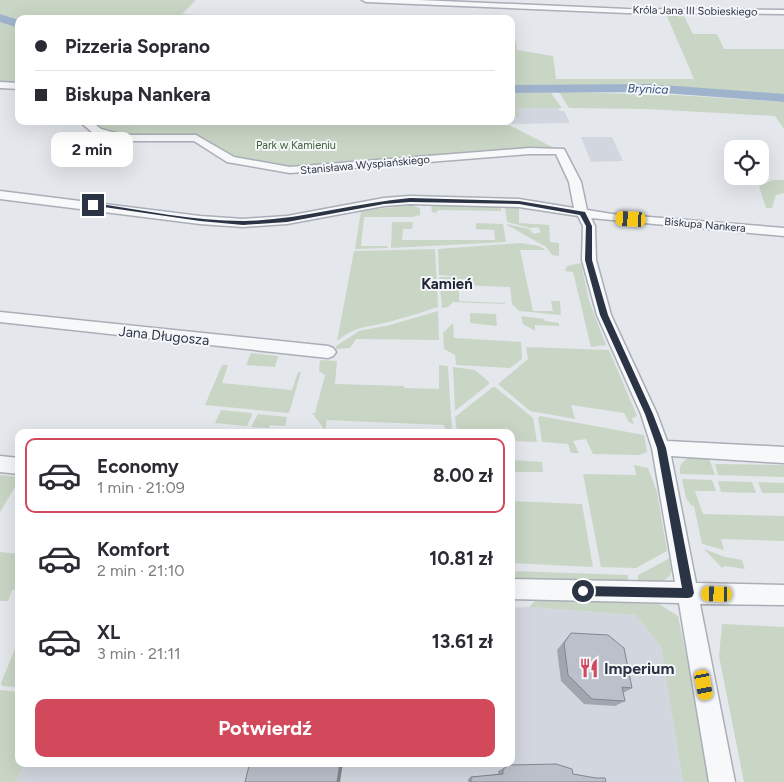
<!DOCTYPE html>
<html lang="pl">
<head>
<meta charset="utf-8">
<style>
  :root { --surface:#fff; --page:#f2f2f3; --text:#2b2b33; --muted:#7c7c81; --line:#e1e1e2; --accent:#d1495b }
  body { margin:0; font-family:Figtree,sans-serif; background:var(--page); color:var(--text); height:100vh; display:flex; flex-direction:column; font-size:19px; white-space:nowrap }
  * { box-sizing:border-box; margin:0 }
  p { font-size:16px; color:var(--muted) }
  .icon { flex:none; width:28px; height:28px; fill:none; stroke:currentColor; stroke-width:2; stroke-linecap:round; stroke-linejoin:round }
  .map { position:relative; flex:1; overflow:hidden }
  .drawer { position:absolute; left:15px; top:429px; width:500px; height:338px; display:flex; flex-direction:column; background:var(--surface); border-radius:10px; box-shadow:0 5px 20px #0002 }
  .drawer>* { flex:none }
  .guide { position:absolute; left:15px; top:15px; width:500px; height:110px; border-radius:10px; box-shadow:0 5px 20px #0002; display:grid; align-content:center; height:110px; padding:0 20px; background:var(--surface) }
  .tools { position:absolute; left:724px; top:140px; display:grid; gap:10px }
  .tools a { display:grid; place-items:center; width:45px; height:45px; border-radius:10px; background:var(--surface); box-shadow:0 5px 20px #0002; font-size:25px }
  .end { position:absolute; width:22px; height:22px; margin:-11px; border:6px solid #2b3445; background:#fff; box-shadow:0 0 0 2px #fff }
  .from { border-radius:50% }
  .bubble { position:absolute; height:35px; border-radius:10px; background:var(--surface); box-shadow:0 5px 20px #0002; font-size:16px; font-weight:700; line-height:35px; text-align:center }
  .car { position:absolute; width:15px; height:30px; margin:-15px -8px; border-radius:6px; box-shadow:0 0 4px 1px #0007; background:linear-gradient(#f5c518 24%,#345 0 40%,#f5c518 0 76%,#345 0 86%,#f5c518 0) }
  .guide b { display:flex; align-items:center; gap:18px; height:48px; font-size:19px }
  .guide b+b { border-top:1px solid var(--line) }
  .guide i { width:12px; height:12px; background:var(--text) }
  ul { padding:9px 0 0; list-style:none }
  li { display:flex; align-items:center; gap:15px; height:75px; margin:0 10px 8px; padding:0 10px; border:2px solid transparent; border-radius:10px }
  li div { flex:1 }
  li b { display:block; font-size:19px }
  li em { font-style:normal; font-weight:700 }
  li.selected { border-color:var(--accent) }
  li>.icon { width:45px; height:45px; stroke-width:1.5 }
  .button { display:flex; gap:10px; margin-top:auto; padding:10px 20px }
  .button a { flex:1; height:58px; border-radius:10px; background:var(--accent); color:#fff; font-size:20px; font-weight:700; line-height:58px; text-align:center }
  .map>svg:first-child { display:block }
</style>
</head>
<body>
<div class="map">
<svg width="784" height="782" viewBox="0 0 784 782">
  <rect width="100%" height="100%" fill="#e4e7ec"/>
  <g fill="#d2d6de">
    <path d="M517 108H558L560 111H564L570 123 507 124 506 121H511V117H519Z"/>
    <path d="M581 137H612L623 161 591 162Z"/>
    <path d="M529 607 636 615 661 647 683 782H16L23 762H511V608Z"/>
  </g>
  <g fill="#c9d6c5">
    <path d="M0 0H196L182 14 246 17 244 19 19 20 0 14Z"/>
    <path d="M666 14H683L693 34H717L724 49H784V95L678 87 511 85V41H516L517 50 553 56 556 79H694Z"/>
    <path d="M0 21 19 27V85L0 84Z"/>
    <path d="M559 92 676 95 784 102V129L775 116 647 109 569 108Z"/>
    <path d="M511 93H551L562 108H517L520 117H511Z"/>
    <path d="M88 121H506L507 124 554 148 301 169 242 162 201 139 127 137 101 130Z"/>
    <path d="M773 180H784V193L776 195 772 208H766L759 186Z"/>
    <path d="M411 205 420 208V215L412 217H364L361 246H388L387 248 355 249 361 211Z"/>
    <path d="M431 205 501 206V211L439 210 435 213 432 212Z"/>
    <path d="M505 207 519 208V223L549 225 550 242 559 243V256L552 255 546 247 507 225V224L529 229 534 234 541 232 538 227 530 228 507 222Z"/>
    <path d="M392 222H413L412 229H403L402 240H495L494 230 476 229V223L503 224 506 242 391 248Z"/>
    <path d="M521 243 539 246 546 250H520L533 311H553L551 301H560L561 315 519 311 512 304 510 287 459 285V301L505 303V304L453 302 448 307 442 308 439 277H461L439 275 438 249Z"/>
    <path d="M435 249 438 307C423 312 407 317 392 321 369 328 358 324 337 341L354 251Z"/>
    <path d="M581 263 589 301 606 345 591 347 573 272 565 271 567 266Z"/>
    <path d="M438 311 439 340 356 339 350 348 336 349V346L359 331 390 325Z"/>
    <path d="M470 313 496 314 497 326 470 323Z"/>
    <path d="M521 316 544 319 545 321 559 323V326L535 325V331L523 324Z"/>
    <path d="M453 323 454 338 521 342 522 359 510 368 456 365 455 355 444 349 443 333Z"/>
    <path d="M526 347 609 350 637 416 632 418 634 424 629 422 624 413 571 405 575 419 530 411 498 384 528 359Z"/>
    <path d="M251 353 277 356 278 357 275 367 246 365Z"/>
    <path d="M320 360 337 361 335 384 404 386V388L439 389V365L448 366 452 432H447L444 425 327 420 325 430 312 413H315L325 375 319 371Z"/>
    <path d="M222 365H228L222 383 292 390 298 372H301L289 413 205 405Z"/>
    <path d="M453 367 475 370 489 382V384L455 411Z"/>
    <path d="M493 387H495L533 418 537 442 511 441V432H457L455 417Z"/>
    <path d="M221 410 251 413 252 415 247 426 215 423Z"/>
    <path d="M258 414 287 417 285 426 270 425 269 428 251 427Z"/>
    <path d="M540 416 644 435 647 452 639 455 593 454 586 439 573 441 579 453H571L568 444 542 442 538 418Z"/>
    <path d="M689 458H709L715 475 680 474C679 465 681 462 689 458Z"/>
    <path d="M511 460 542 462 543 472H511Z"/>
    <path d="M715 464 784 465V477L718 475Z"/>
    <path d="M634 465 648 468 657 492 667 551 636 568 601 567 583 474 636 475Z"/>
    <path d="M0 475 19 477V480L0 512Z"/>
    <path d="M682 479 712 480 716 491H695L703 514 784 516V541L721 539 724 550 702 544 694 506 691 505 686 498Z"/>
    <path d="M718 481 752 482 756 493 721 492Z"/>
    <path d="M758 482 784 483V493H762Z"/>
    <path d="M511 501 582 504 593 567 511 563Z"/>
    <path d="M704 549 725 557 742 560 745 569 725 566 722 568Z"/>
    <path d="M0 552 19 554V590H12L8 601H0Z"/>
    <path d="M674 556C673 584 662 583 638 582V575Z"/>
    <path d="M511 571 628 575V582L511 579Z"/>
    <path d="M536 600 659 604 678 616 701 725 709 782H683L661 647 636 615 529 607Z"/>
    <path d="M722 624 784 627V782H744L719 656Z"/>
    <path d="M19 639V687L2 686 1 683Z"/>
    <path d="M0 690 19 692V762L23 763 16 782H0Z"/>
  </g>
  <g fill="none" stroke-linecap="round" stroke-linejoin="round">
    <g fill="#9fb4cc" fill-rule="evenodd">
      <path d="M0 14 19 20V28L0 22Z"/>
      <path d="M649 84 784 94V102L649 92 511 93V85Z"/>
    </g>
    <defs>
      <g id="minor">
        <path d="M362 0H419L627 9 784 10V14L627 13 366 2Z"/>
        <path d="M0 82 19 83V89L0 88Z"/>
        <path d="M79 121H91L101 129 123 135H196L234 157 290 167 529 148 564 149 581 182 587 210 612 214 784 228V236L591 218 595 226 596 260 611 315 657 414 667 441 784 447V463L671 456 696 583 784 585V605L700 604 735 782H709L679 603 511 599V579L675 582 652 448 641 414 597 315 582 260 583 226 578 216 519 207 410 204 384 206 287 224 243 227 200 224 0 199V191L200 216 243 219 287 216 384 198 410 196 519 199 574 208 569 182 556 154H529L290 173 227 162 194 141H123L93 133Z"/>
        <path d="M0 312 328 346 333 348 336 352 333 356 328 358 0 322Z"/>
        <path d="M0 456 19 458V474L0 472Z"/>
      </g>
    </defs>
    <use href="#minor" stroke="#a9aeb7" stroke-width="3"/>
    <use href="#minor" fill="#f7f8fa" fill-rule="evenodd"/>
  </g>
  <g fill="#a1a5ae">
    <path d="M571 633 632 688 623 693 625 701 615 706 584 704 561 681 557 650Z"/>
    <path d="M510 765 573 774 606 782H468V779L471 777 498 774V771Z"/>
  </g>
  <path fill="#83868d" d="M340 762H343L340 782H337Z"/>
  <g fill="#bbc0ca" stroke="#83868d">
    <path d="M571 633 608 635 624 648 632 688 622 687 625 701 592 699 568 675 564 643Z"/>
    <path d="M250 762H340L337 782H245Z"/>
    <path d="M556 764 572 769 573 774 596 778H605L606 782H471V777L503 774V769L510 765Z"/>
  </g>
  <path fill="#2b3445" d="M410 198 519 201 585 212 592 226V260L608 315 653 414 666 448 694 593 692 597 688 598 583 596 580 595 578 591 580 587 583 586 682 588 657 448 645 414 600 315 585 260 586 226 580 215 519 204 410 202 384 204 287 222 243 225 200 221 90 205 93 203C142 210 194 221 244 221 300 220 354 203 410 198Z"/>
  <defs>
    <symbol id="restaurant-bare" viewBox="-9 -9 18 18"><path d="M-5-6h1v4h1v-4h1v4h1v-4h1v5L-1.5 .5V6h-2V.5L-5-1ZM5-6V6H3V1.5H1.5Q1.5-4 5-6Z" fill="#d1495b" stroke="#f4f6f9" stroke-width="2.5" paint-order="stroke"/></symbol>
  </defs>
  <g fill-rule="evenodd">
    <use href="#restaurant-bare" x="575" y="654" width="28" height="28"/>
  </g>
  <g text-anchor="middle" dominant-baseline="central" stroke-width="4" stroke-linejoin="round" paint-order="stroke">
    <g font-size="11" fill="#2b3445" stroke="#f4f6f9">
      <text transform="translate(695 11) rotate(1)">Króla Jana III Sobieskiego</text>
      <text transform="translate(365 165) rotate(-5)">Stanisława Wyspiańskiego</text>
      <text transform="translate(705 225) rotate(5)">Biskupa Nankera</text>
    </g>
    <g font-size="11" fill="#3f6138" stroke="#f4f6f9">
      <text x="296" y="145">Park w Kamieniu</text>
    </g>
    <g font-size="12" font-style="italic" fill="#34527a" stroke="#f4f6f9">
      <text transform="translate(648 89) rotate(2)">Brynica</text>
    </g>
    <g font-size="14" fill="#2b3445" stroke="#f4f6f9">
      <text transform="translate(164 336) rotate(6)">Jana Długosza</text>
    </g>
    <g font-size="15" font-weight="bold" fill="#1d2536" stroke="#f4f6f9">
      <text x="447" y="284">Kamień</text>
    </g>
    <g font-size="16" font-weight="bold" fill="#2b3445" stroke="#f4f6f9" text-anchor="start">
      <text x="604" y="668">Imperium</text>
    </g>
  </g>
</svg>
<div class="tools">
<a><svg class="icon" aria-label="locate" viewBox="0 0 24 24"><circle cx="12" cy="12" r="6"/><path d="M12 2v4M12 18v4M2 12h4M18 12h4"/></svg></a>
</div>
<i class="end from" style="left:583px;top:591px"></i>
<i class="end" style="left:93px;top:205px"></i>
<div class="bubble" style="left:51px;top:132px;width:82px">2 min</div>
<i class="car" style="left:631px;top:219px;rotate:273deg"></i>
<i class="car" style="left:717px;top:594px;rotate:271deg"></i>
<i class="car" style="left:704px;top:685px;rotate:169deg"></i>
<div class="guide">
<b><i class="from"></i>Pizzeria Soprano</b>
<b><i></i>Biskupa Nankera</b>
</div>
<section class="drawer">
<ul>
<li class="selected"><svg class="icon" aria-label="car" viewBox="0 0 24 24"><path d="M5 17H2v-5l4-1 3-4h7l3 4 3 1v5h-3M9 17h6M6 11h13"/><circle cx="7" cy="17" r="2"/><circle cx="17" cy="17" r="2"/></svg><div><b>Economy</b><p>1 min · 21:09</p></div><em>8.00 zł</em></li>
<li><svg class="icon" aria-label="car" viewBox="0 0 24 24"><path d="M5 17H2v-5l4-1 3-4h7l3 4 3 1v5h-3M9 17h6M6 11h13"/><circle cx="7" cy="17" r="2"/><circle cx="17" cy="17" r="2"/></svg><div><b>Komfort</b><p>2 min · 21:10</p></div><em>10.81 zł</em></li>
<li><svg class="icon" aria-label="car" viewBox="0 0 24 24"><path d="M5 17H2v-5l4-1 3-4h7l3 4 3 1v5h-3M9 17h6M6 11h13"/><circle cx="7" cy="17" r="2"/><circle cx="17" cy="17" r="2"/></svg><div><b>XL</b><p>3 min · 21:11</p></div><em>13.61 zł</em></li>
</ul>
<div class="button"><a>Potwierdź</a></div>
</section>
</div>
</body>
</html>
